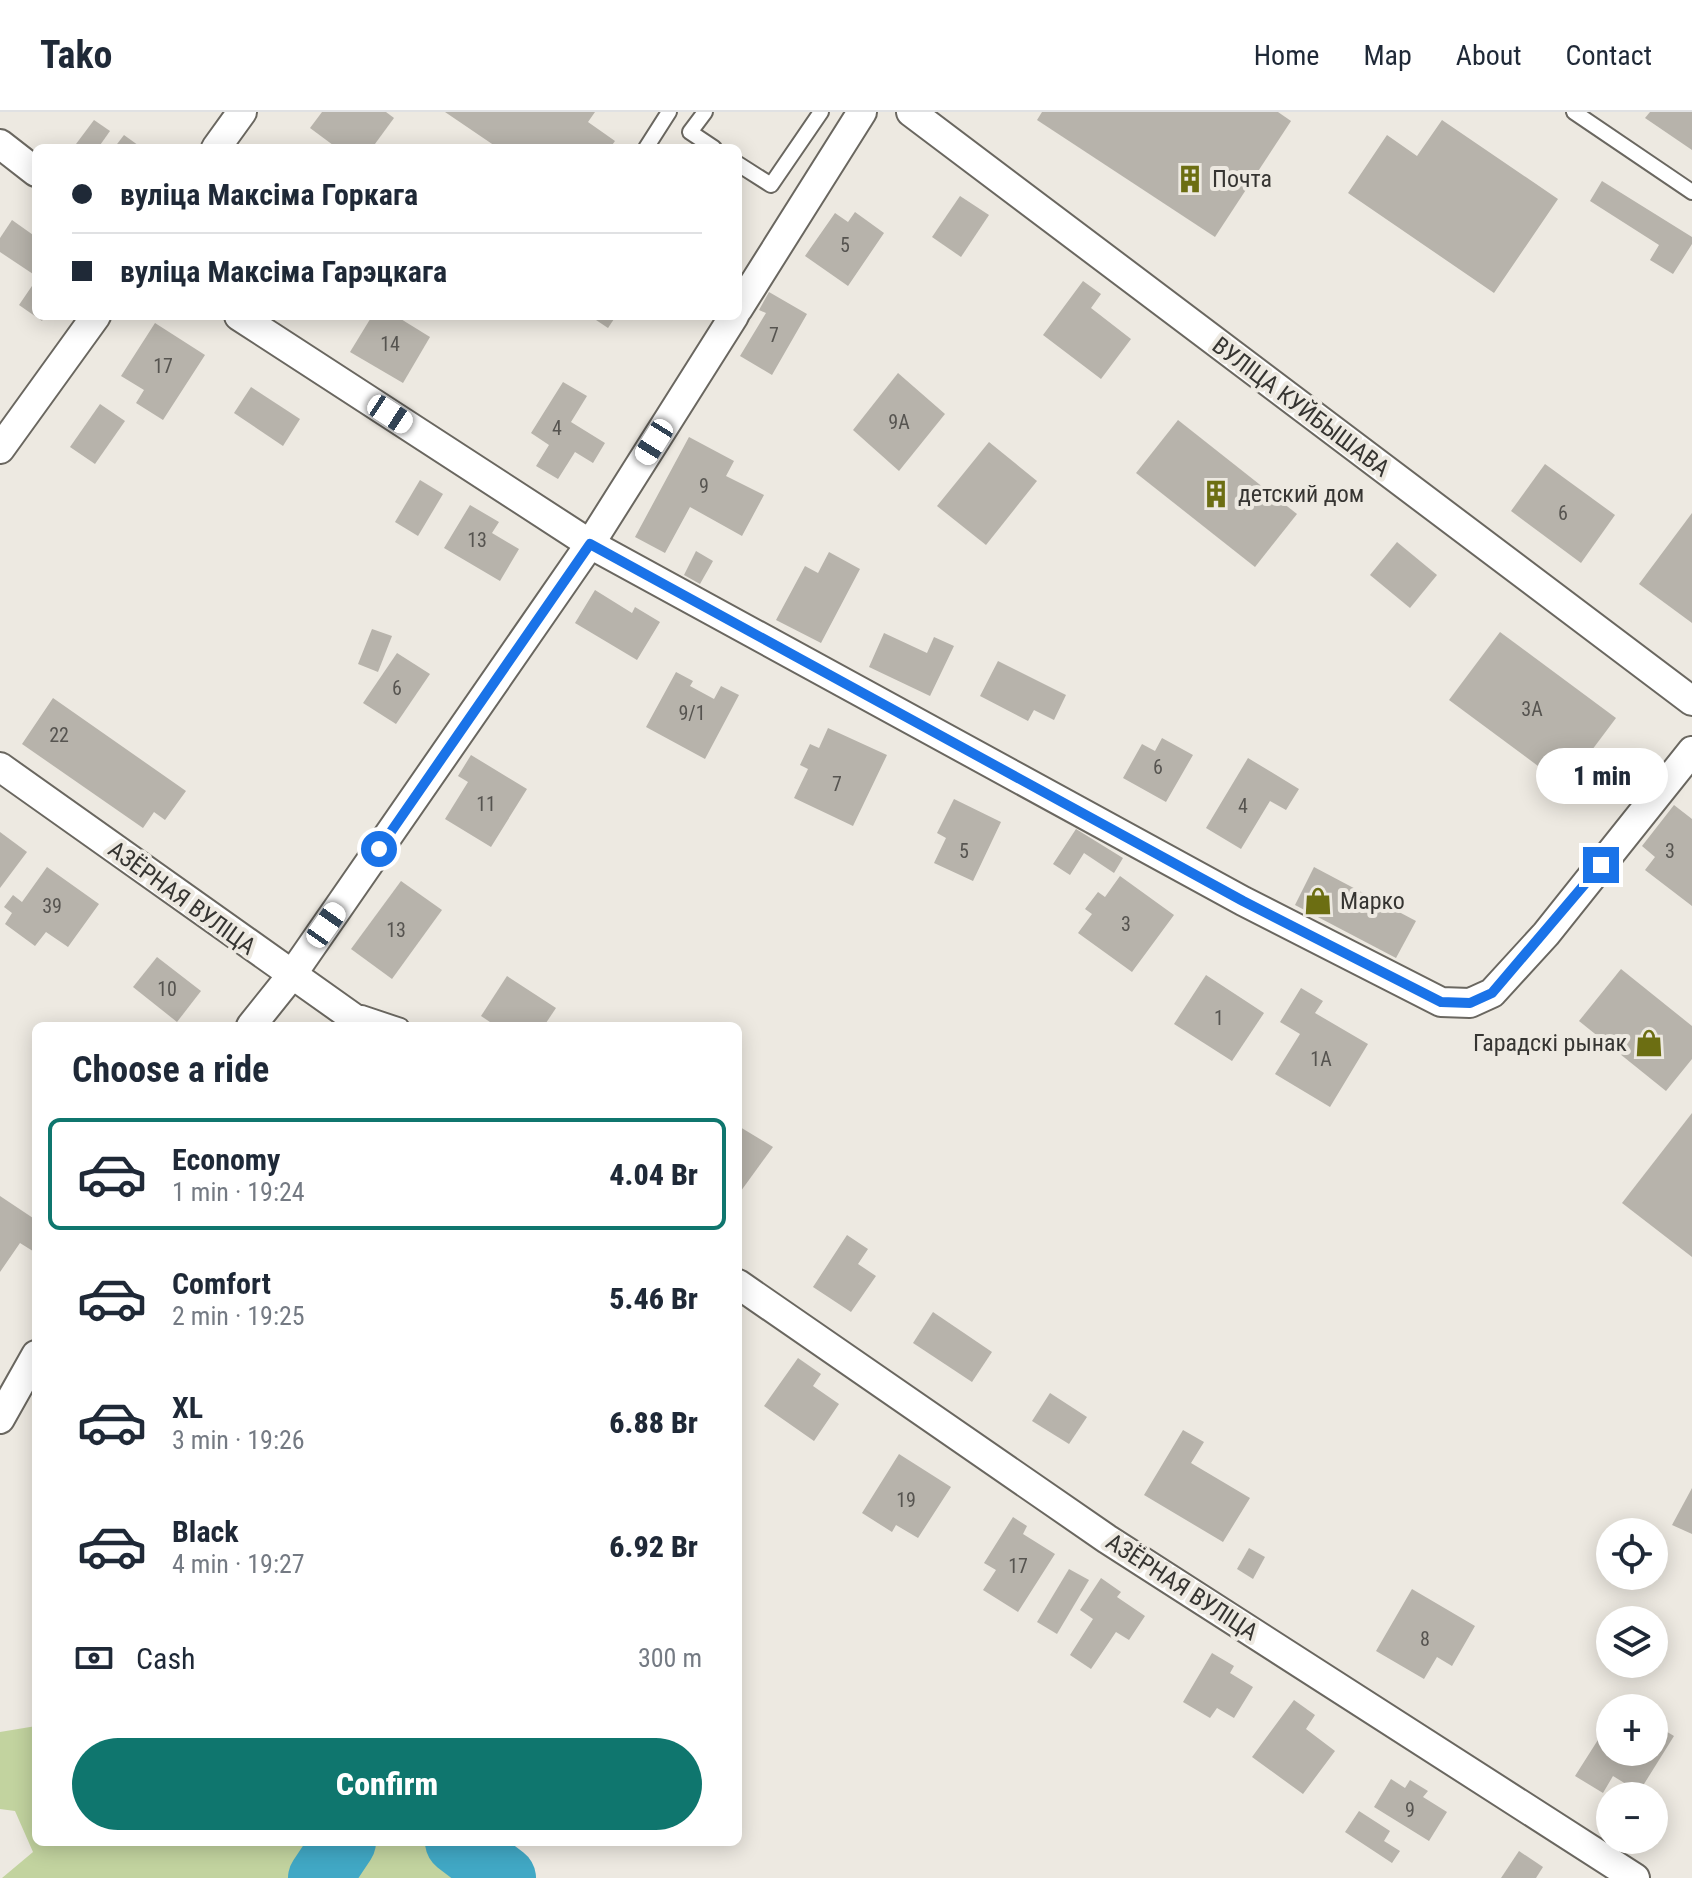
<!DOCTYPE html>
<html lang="en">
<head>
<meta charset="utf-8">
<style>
  :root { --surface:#fff; --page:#f2f2f3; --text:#1f2937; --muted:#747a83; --line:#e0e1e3; --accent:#0f766e }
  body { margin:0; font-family:"Roboto Condensed",sans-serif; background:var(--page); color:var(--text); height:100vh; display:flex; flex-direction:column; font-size:30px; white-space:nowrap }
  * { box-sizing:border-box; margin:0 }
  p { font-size:26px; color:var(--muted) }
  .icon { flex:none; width:44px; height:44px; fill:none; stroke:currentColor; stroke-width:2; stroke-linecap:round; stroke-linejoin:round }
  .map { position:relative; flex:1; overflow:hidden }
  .panel { position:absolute; left:32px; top:910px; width:710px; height:824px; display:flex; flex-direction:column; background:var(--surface); border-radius:12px; box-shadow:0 4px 20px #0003 }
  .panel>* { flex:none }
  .banner { position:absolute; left:32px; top:32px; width:710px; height:176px; border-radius:12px; box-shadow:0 4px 20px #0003; display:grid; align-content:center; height:176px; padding:0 40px; background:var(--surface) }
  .controls { position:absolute; left:1596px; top:1406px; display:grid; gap:16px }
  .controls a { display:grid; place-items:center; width:72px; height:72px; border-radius:50%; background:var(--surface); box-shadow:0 4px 20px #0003; font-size:40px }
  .end { position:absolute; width:36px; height:36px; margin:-18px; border:10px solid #1a73e8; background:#fff; box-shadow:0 0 0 4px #fff }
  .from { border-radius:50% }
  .bubble { position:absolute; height:56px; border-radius:28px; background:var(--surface); box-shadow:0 4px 20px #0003; font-size:26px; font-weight:800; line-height:56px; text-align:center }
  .car { position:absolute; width:24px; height:48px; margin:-24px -12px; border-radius:10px; box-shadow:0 0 6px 2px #0007; background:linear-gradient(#fff 24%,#345 0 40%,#fff 0 76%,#345 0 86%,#fff 0) }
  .banner b { display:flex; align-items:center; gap:28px; height:76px; font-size:30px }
  .banner b+b { border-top:2px solid var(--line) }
  .banner i { width:20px; height:20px; background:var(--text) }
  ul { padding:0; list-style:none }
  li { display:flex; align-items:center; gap:24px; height:112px; margin:0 16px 12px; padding:0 24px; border:4px solid transparent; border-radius:12px }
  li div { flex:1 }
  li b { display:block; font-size:30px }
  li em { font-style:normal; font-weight:800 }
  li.active { border-color:var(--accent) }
  li>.icon { width:72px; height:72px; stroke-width:1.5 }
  h2 { padding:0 40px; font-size:36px; line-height:96px }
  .pay { display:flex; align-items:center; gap:20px; height:88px; padding:0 40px; font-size:30px }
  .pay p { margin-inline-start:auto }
  .cta { display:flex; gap:16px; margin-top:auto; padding:16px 40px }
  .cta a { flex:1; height:92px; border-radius:48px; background:var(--accent); color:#fff; font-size:32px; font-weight:800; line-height:92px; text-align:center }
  header { display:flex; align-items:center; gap:48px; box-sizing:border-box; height:112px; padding:0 40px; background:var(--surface); border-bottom:2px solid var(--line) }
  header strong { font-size:38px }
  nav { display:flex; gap:44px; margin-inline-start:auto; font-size:28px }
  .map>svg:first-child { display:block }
</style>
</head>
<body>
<header>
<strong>Tako</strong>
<nav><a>Home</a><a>Map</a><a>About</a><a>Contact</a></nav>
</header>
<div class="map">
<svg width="1692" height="1766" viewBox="0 0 1692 1766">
  <rect width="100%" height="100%" fill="#ede9e1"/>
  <path fill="#c2d39f" d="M36 1614V1730H477L499 1766H2L33 1740 15 1699 0 1697V1620Z"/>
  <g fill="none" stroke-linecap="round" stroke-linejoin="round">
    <g stroke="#41a8c5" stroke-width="64">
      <path d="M457 1730 504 1766"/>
      <path d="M320 1766 344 1730"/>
    </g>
  </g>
  <g fill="#b7b3ab">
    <path d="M322 0H386L394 6 372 36H337L310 16Z"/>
    <path d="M445 0H595L588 10 615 29 610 36H498Z"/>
    <path d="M1042 0H1278L1291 9 1215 125 1037 8Z"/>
    <path d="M1650 0H1692V38L1645 6Z"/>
    <path d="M94 8 110 19 98 36H73Z"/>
    <path d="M1442 8 1558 87 1494 181 1348 81 1387 23 1417 44Z"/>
    <path d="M124 23 142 36H114Z"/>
    <path d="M1602 69 1692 125V132L1673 162 1650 148 1659 133 1590 89Z"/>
    <path d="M960 84 989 103 961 145 932 125Z"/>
    <path d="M855 100 884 121 848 174 805 144 835 101 848 110Z"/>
    <path d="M12 108 36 125V164L0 140V126Z"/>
    <path d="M36 168V204H45L42 209 19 193Z"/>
    <path d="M1083 169 1101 182 1091 196 1131 227 1101 267 1043 223Z"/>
    <path d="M769 180 807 202 772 263 740 244 766 201 759 198Z"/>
    <path d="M372 204H396L430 225 403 271 350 240Z"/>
    <path d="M590 204H616L608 216Z"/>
    <path d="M155 211 205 243 163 308 136 291 144 278 121 264Z"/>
    <path d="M898 261 945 302 899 359 853 318Z"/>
    <path d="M563 270 587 284 571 310 605 331 593 351 575 340 558 367 536 354 549 333 531 321Z"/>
    <path d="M251 275 300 307 283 334 234 301Z"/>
    <path d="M100 292 125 309 95 352 70 335Z"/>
    <path d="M1178 308 1297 402 1255 455 1136 361Z"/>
    <path d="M689 325 734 349 726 364 764 383 742 424 690 395 665 441 635 425Z"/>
    <path d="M989 330 1037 369 986 433 937 394Z"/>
    <path d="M1545 352 1615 403 1581 451 1511 399Z"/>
    <path d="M420 368 443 382 418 424 395 410Z"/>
    <path d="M470 393 499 410 492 421 519 437 500 469 444 436Z"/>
    <path d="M1692 401V511L1639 472Z"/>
    <path d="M1397 430 1437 463 1410 496 1370 463Z"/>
    <path d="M696 439 713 449 700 472 684 463Z"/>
    <path d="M829 440 860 457 821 531 776 508 805 454 818 461Z"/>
    <path d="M595 478 632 501 635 495 660 510 637 548 575 511Z"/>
    <path d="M372 517 392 524 378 560 358 552Z"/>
    <path d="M1500 520 1616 606 1565 674 1449 588Z"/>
    <path d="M884 521 927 541 934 525 954 534 930 584 869 555Z"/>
    <path d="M397 541 430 562 396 612 363 591Z"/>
    <path d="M998 549 1066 583 1054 608 1034 598 1028 609 980 584Z"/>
    <path d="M676 560 693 569 690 574 714 587 721 574 739 583 705 647 646 615Z"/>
    <path d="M53 586 186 679 165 708 154 700 143 716 22 632Z"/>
    <path d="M828 616 887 643 853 714 794 686 808 657 800 653 810 632 819 636Z"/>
    <path d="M1162 626 1193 643 1166 690 1123 666 1142 632 1155 639Z"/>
    <path d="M471 643 527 677 491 735 445 707 468 670 458 664Z"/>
    <path d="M1248 646 1299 677 1286 698 1270 689 1241 737 1206 716Z"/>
    <path d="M954 687 1001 710 973 769 934 751 946 726 937 721Z"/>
    <path d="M1674 693 1692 707V794L1645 758 1655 745 1642 734Z"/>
    <path d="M1076 717 1123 746 1114 761 1084 741 1070 763 1053 752Z"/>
    <path d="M0 720 27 740 0 776Z"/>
    <path d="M47 755 99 792 68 835 46 820 35 834 5 812 12 801 4 795 13 783 22 790Z"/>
    <path d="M1314 755 1416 809 1396 846 1295 793Z"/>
    <path d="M1120 764 1174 803 1132 860 1078 821 1092 802 1085 797 1098 780 1105 785Z"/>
    <path d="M401 769 442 798 392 867 351 837Z"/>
    <path d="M157 845 201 879 177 910 133 875Z"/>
    <path d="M1621 857 1692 914V947L1666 979 1579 909Z"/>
    <path d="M1206 863 1264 901 1232 949 1174 912Z"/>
    <path d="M507 864 556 896 544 914H496L481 904Z"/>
    <path d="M1301 876 1323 889 1315 901 1368 932 1330 995 1275 962 1300 922 1280 910Z"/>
    <path d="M1692 1001V1145L1622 1091Z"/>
    <path d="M740 1015 773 1035 738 1083V1018Z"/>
    <path d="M0 1084 36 1108V1141L20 1131 0 1160Z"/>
    <path d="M847 1123 868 1137 858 1152 876 1164 851 1200 813 1175Z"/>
    <path d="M933 1200 992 1240 972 1270 913 1231Z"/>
    <path d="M798 1246 821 1262 813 1274 839 1292 814 1329 764 1294Z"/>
    <path d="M1050 1281 1087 1305 1069 1332 1032 1309Z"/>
    <path d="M1183 1318 1204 1330 1191 1351 1250 1386 1223 1430 1144 1383Z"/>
    <path d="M899 1342 951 1375 918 1426 896 1413 892 1420 862 1401Z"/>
    <path d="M1692 1376V1422L1672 1413Z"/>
    <path d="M1013 1405 1027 1414 1023 1422 1055 1442 1018 1500 983 1478 996 1458 984 1451Z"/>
    <path d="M1249 1436 1265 1445 1253 1467 1237 1457Z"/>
    <path d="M1069 1457 1089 1468 1057 1522 1037 1510Z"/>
    <path d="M1101 1466 1121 1480 1117 1485 1145 1504 1129 1528 1116 1520 1091 1557 1070 1543 1093 1507 1080 1498Z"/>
    <path d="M1412 1477 1475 1514 1452 1554 1437 1545 1424 1567 1376 1539Z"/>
    <path d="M1212 1541 1234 1554 1230 1561 1253 1575 1234 1606 1217 1596 1210 1606 1183 1590Z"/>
    <path d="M1294 1588 1315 1603 1306 1617 1335 1639 1303 1682 1252 1645Z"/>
    <path d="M1610 1609V1640H1654V1612L1674 1624 1639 1680 1613 1664 1603 1681 1575 1664Z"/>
    <path d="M1391 1667 1405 1676 1410 1668 1428 1679 1423 1685 1447 1700 1429 1729 1374 1695Z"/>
    <path d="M1359 1699 1390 1719 1384 1729 1400 1739 1392 1751 1345 1720Z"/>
    <path d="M1519 1739 1543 1755 1536 1766H1501Z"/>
  </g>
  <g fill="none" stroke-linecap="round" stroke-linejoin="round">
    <defs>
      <g id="lane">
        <path d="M705 0 690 20 714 36"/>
        <path d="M1574 0 1692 80"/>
        <path d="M646 36 669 0"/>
        <path d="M738 52 771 73 821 0"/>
        <path d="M362 901 401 914"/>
      </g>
      <g id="street">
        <path d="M911 0 1692 589"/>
        <path d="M0 32 36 60"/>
        <path d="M216 36 242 0"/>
        <path d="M738 197 862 0"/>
        <path d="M239 204 590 432 1243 789 1441 890 1470 891 1492 881 1546 822 1692 639"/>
        <path d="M0 337 96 204"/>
        <path d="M0 655 365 914"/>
        <path d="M251 914 291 864 590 432 734 204"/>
        <path d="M738 1172 1107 1427 1635 1766"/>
        <path d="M0 1307 36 1243"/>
      </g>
    </defs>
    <use href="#lane" stroke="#6a6760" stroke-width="18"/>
    <use href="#street" stroke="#6a6760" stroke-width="32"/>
    <use href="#lane" stroke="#fff" stroke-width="14"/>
    <use href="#street" stroke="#fff" stroke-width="28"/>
  </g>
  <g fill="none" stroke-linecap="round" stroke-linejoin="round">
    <path stroke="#1a73e8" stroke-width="10" d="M379 737 590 432 1243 789 1441 890 1470 891 1492 881 1601 753"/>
  </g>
  <defs>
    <symbol id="building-bare" viewBox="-9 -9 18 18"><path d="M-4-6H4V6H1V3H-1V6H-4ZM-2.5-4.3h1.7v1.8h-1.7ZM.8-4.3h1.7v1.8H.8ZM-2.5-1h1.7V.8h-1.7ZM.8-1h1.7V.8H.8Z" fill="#6c6e12" stroke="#ede9e1" stroke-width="2.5" paint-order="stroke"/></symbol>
    <symbol id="shop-bare" viewBox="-9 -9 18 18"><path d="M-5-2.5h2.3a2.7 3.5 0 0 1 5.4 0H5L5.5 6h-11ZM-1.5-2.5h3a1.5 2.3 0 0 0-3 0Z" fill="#6c6e12" stroke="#ede9e1" stroke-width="2.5" paint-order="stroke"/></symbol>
  </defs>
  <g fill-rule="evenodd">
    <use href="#building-bare" x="1170" y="47" width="40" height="40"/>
    <use href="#building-bare" x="1196" y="362" width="40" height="40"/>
    <use href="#shop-bare" x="1298" y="769" width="40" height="40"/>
    <use href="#shop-bare" x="1629" y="911" width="40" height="40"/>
  </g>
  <g text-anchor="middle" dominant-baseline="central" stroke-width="8" stroke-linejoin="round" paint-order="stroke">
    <g font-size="20" fill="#565450">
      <text x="845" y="133">5</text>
      <text x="774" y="223">7</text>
      <text x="390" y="232">14</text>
      <text x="163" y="254">17</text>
      <text x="899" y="310">9А</text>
      <text x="557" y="316">4</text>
      <text x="704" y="374">9</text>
      <text x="1563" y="401">6</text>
      <text x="477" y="428">13</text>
      <text x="397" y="576">6</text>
      <text x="1532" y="597">3А</text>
      <text x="692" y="601">9/1</text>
      <text x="59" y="623">22</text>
      <text x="1158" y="655">6</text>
      <text x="837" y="672">7</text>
      <text x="486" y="692">11</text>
      <text x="1243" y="694">4</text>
      <text x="964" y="739">5</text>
      <text x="1670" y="739">3</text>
      <text x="52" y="794">39</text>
      <text x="1126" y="812">3</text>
      <text x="396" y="818">13</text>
      <text x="167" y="877">10</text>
      <text x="1219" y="906">1</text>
      <text x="1321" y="947">1А</text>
      <text x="906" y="1388">19</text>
      <text x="1018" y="1454">17</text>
      <text x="1425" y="1527">8</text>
      <text x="1410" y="1698">9</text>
    </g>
    <g font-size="24" fill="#363532" stroke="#ede9e1" text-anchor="start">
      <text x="1212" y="67">Почта</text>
      <text x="1238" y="382">детский дом</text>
      <text x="1340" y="789">Марко</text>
      <text x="1627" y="931" text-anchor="end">Гарадскі рынак</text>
    </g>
    <g font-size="24" fill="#363532" stroke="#ede9e1">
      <text transform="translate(1301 295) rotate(37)">ВУЛІЦА КУЙБЫШАВА</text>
      <text transform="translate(182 786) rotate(36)">АЗЁРНАЯ ВУЛІЦА</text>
      <text transform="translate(1182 1475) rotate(33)">АЗЁРНАЯ ВУЛІЦА</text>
    </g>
  </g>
</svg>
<div class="controls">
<a><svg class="icon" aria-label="locate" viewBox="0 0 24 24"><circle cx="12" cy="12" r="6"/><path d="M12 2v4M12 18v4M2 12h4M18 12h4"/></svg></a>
<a><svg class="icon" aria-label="layers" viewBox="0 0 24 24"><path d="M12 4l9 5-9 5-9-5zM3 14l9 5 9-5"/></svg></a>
<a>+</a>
<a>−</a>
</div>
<i class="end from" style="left:379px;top:737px"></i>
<i class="end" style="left:1601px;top:753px"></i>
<div class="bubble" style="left:1536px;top:636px;width:132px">1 min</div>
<i class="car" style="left:390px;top:302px;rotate:123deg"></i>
<i class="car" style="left:654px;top:330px;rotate:212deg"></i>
<i class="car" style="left:326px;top:813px;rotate:35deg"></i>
<div class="banner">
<b><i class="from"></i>вуліца Максіма Горкага</b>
<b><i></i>вуліца Максіма Гарэцкага</b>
</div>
<section class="panel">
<h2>Choose a ride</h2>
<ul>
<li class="active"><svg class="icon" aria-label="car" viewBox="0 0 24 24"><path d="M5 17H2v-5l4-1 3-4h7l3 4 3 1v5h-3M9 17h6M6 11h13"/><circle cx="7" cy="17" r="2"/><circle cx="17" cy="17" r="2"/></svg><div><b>Economy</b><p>1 min · 19:24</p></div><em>4.04 Br</em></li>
<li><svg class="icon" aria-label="car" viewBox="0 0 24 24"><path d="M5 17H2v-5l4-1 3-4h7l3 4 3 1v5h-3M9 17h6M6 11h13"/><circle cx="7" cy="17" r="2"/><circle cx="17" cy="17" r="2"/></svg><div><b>Comfort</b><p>2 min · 19:25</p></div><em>5.46 Br</em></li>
<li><svg class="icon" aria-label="car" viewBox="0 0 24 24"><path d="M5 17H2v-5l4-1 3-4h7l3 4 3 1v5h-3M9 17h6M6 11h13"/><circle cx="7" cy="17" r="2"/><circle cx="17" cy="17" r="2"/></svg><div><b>XL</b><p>3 min · 19:26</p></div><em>6.88 Br</em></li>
<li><svg class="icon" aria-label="car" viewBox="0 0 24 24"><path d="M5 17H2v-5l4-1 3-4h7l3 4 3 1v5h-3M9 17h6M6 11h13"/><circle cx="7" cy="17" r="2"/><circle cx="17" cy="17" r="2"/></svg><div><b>Black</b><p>4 min · 19:27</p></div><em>6.92 Br</em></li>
</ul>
<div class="pay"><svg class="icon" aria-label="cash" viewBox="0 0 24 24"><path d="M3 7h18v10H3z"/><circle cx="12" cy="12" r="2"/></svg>Cash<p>300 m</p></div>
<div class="cta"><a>Confirm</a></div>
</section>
</div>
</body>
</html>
